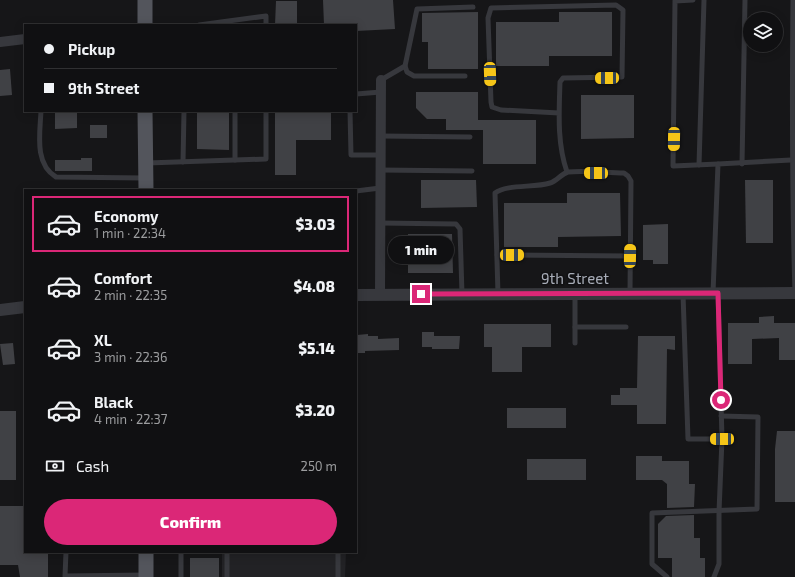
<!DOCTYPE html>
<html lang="en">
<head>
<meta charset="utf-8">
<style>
  :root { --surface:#101012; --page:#19191b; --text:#f1f3f6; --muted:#9c9d9f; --line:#303032; --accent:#db2777 }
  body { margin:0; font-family:"Exo 2",sans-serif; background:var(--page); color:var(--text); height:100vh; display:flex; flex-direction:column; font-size:15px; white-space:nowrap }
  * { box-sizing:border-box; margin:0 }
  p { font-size:13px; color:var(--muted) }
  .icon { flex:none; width:22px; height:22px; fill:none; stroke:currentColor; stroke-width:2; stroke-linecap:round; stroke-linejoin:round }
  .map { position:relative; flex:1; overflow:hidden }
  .side { position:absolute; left:24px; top:189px; width:333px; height:364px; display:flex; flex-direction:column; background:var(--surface); border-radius:0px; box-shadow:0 2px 10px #0003,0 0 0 1px var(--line) }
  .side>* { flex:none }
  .top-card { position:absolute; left:24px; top:24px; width:333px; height:88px; border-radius:0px; box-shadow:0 2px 10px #0003,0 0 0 1px var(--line); display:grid; align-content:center; height:88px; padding:0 20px; background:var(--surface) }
  .tools { position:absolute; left:743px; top:12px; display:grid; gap:8px }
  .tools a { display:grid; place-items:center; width:40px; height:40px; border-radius:50%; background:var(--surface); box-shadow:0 2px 10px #0003,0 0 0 1px var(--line); font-size:20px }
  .end { position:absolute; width:18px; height:18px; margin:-9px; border:5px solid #db2777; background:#fff; box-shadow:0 0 0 2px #fff }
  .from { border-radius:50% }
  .bubble { position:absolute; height:28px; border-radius:14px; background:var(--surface); box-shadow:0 2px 10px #0003,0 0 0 1px var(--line); font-size:13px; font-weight:800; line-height:28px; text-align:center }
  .car { position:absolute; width:12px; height:24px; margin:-12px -6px; border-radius:5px; box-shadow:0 0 3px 1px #0007; background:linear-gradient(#f5c518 24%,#345 0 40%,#f5c518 0 76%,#345 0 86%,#f5c518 0) }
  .top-card b { display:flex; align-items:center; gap:14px; height:38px; font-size:15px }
  .top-card b+b { border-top:1px solid var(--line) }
  .top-card i { width:10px; height:10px; background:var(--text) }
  ul { padding:7px 0 0; list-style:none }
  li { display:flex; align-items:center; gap:12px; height:56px; margin:0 8px 6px; padding:0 12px; border:2px solid transparent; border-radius:0px }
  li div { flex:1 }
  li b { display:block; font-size:15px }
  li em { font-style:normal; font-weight:800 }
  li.on { border-color:var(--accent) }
  li>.icon { width:36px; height:36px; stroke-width:1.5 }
  .pay { display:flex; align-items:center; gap:10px; height:44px; padding:0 20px; font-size:15px }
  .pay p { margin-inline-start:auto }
  .cta { display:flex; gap:8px; margin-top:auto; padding:8px 20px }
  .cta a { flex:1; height:46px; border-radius:24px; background:var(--accent); color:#fff; font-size:16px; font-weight:800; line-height:46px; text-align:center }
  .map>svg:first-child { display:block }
</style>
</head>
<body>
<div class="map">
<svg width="795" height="577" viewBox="0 0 795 577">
  <rect width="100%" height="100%" fill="#161618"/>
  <path fill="#222225" d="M222 552H346L345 577H222Z"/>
  <g fill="#404145">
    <path d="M323 0H393L395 29 356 31V25H324Z"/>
    <path d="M276 1H297V25H275Z"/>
    <path d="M478 12V69H428V42H422V13Z"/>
    <path d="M559 12H612V56H549V66H496V22H559Z"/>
    <path d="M10 69 12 95 0 96V70Z"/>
    <path d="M416 92H478V120H536V164H483V130H446V119H427L416 108Z"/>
    <path d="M581 95H634V138L581 139Z"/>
    <path d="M55 111H77V128L55 129Z"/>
    <path d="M197 111H229V150L197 149Z"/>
    <path d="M275 111H331V140H296V175H275Z"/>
    <rect x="90" y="125" width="17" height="13"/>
    <path d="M81 158H92V171H55V160H81Z"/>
    <path d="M421 180H476L477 207 421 208Z"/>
    <path d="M745 180H773V243H746Z"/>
    <path d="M567 193H620L621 236 558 237V247H504V203H567Z"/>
    <path d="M668 224V264H653V260H643V225Z"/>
    <path d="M408 234H452L453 273H408Z"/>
    <path d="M774 316V323H795V360H779V338L752 339V364H728V323H759V317Z"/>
    <path d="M484 324H551V347H522V372H492V347H484Z"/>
    <path d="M422 332H434V336H460L459 349H432V347H422Z"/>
    <path d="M368 334V336H378V339L399 338V350L365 351V353H357V335Z"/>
    <path d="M638 336H675V350L667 349 666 424H637V405H611V395H620V388H637Z"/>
    <path d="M13 343 15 364 3 365 0 344Z"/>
    <rect x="507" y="408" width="59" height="20"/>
    <rect x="0" y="411" width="16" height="69"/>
    <path d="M777 431H795V502H775V449Z"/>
    <path d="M636 456H662V461H689V484H695L694 507 667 508V484L662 480H636Z"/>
    <rect x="527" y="459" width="59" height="21"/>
    <path d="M0 506H25V552H48V577H20L18 565H0Z"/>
    <path d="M694 515V538H700V558H705V577H672V558H658V524L666 516Z"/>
    <rect x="190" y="558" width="29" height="19"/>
  </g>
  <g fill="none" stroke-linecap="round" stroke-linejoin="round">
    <g stroke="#37383d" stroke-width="5">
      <path d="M693 0 675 1 673 166 718 164"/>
      <path d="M793 0C792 98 792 195 795 293"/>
      <path d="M199 25 266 16V25"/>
      <path d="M405 66 407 72 414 76H465"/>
      <path d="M381 80 405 66 417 9 473 7"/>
      <path d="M356 94 381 92"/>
      <path d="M41 111C40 133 34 164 56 177L145 178"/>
      <path d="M235 111V160"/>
      <path d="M350 111 351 155H380"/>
      <path d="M559 113 501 110 492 107 491 102 488 18 491 8 616 5 623 10 622 77 563 78 560 82C559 113 557 143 567 172"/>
      <path d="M381 136 470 137"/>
      <path d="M183 162 184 111"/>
      <path d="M147 163 266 159V111"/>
      <path d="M742 164 745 0"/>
      <path d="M699 165 704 0"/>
      <path d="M380 170 472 171"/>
      <path d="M356 191 380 188"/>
      <path d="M380 223 456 224 460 229 462 294"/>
      <path d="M497 255 630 256"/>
      <path d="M713 293 718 164 791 160"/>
      <path d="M498 294 495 193C507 184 534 188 550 183 557 181 561 174 568 172 584 170 607 173 624 173L628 176 631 181 630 293"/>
      <path d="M683 294 688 439H722L718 293"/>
      <path d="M575 295V327H626"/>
      <path d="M575 343V327"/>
      <path d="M66 552 65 576 145 575"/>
      <path d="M338 552V577"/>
      <path d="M181 577V552"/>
      <path d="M227 577V552"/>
      <path d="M667 577 652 564V513L757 509 758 417 721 416"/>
      <path d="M714 577 719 564V512L722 439"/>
    </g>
    <g stroke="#37383d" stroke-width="10">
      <path d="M0 42 25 39"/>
      <path d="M380 294 381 80"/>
    </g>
    <g stroke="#37383d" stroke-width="12">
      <path d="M356 295 795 293"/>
      <path d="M0 310 25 307"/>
    </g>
    <g stroke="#53555c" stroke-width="15">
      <path d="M145 25V0"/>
      <path d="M145 111 146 190"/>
      <path d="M146 552V577"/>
    </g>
  </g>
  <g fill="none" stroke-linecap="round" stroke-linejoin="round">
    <path stroke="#db2777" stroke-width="5" d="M421 294 718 293 721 400"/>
  </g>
  <g text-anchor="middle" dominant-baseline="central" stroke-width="3" stroke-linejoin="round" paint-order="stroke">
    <g font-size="15" fill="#a8adb8" stroke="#111113">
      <text x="575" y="278">9th Street</text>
    </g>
  </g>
</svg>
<div class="tools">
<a><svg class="icon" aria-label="layers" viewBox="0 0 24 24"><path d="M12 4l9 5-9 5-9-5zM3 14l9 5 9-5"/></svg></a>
</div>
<i class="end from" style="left:721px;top:400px"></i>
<i class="end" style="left:421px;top:294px"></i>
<div class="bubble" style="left:388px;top:236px;width:66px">1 min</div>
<i class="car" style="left:490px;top:74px;rotate:178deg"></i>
<i class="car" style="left:607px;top:78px;rotate:269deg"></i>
<i class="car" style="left:674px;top:139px;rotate:181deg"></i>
<i class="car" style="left:596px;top:173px;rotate:271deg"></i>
<i class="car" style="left:512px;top:255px;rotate:90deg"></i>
<i class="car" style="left:630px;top:256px;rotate:1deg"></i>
<i class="car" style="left:722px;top:439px;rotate:270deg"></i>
<div class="top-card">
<b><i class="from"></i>Pickup</b>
<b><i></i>9th Street</b>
</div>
<section class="side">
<ul>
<li class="on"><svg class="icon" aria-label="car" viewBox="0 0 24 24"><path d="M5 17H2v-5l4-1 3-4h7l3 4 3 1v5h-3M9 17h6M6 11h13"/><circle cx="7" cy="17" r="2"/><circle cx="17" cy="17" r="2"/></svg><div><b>Economy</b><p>1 min · 22:34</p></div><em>$3.03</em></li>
<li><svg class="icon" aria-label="car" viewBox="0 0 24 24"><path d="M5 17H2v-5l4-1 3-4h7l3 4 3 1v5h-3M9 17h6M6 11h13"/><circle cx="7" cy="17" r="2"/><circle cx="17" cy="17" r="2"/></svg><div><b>Comfort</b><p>2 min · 22:35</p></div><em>$4.08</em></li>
<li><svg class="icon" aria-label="car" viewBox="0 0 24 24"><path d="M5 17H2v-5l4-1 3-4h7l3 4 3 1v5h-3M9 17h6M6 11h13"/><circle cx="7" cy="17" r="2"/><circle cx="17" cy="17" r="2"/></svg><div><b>XL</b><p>3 min · 22:36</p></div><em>$5.14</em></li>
<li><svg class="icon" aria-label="car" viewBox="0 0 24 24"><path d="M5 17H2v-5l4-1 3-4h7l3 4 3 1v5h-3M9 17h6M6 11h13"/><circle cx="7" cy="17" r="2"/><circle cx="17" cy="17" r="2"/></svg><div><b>Black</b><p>4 min · 22:37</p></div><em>$3.20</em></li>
</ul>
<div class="pay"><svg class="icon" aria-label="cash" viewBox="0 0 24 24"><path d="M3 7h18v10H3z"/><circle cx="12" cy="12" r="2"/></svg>Cash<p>250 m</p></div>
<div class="cta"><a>Confirm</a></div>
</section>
</div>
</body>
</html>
